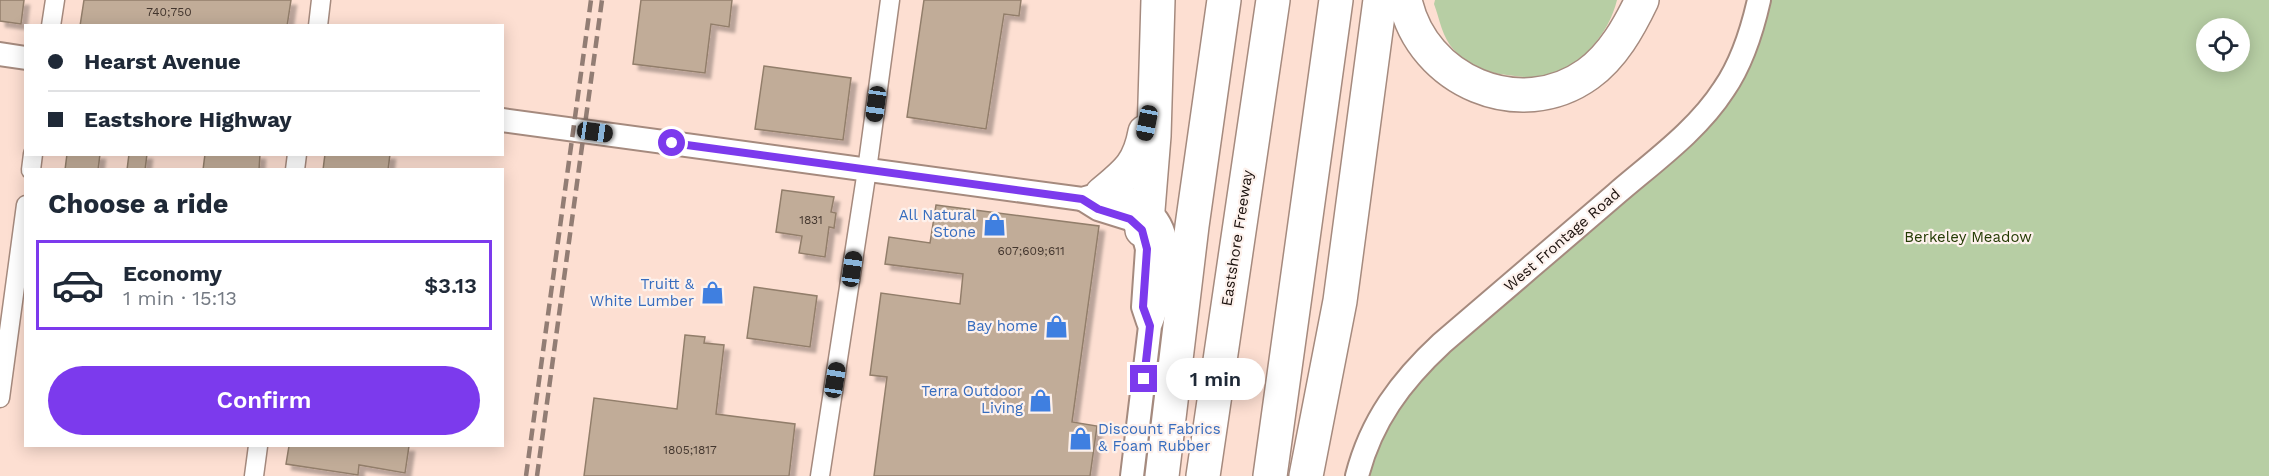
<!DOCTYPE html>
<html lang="en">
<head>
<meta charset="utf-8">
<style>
  :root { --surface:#fff; --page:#f6f6f7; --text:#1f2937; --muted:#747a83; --line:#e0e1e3; --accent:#7c3aed }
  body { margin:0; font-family:"Work Sans",sans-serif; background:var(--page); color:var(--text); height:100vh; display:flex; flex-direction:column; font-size:22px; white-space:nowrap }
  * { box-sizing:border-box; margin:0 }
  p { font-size:20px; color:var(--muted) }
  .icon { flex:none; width:33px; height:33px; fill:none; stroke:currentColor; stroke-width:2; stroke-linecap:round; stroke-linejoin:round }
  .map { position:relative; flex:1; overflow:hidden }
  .side { position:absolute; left:24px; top:168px; width:480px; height:279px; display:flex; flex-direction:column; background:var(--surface); border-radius:0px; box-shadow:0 3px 15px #0003 }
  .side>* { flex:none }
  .banner { position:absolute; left:24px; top:24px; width:480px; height:132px; border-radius:0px; box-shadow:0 3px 15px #0003; display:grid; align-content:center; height:132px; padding:0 24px; background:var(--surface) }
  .tools { position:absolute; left:2196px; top:18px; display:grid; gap:12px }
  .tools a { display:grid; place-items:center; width:54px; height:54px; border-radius:50%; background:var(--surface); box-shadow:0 3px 15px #0003; font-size:30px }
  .end { position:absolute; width:27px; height:27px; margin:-14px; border:8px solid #7c3aed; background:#fff; box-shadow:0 0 0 3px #fff }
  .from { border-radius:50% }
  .bubble { position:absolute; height:42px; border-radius:21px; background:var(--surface); box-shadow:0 3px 15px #0003; font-size:20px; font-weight:600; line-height:42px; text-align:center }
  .car { position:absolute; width:18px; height:36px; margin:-18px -9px; border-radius:8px; box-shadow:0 0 4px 2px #0007; background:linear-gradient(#222 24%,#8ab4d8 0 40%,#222 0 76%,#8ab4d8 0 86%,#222 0) }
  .banner b { display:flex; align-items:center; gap:21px; height:57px; font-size:22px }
  .banner b+b { border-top:2px solid var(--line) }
  .banner i { width:15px; height:15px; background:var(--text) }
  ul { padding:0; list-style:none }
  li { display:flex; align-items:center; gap:18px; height:90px; margin:0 12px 9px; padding:0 12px; border:3px solid transparent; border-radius:0px }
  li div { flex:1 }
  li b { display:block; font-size:22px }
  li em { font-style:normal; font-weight:600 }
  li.selected { border-color:var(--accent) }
  li>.icon { width:54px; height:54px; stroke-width:1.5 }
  h2 { padding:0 24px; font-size:27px; line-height:72px }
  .action { display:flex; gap:12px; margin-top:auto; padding:12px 24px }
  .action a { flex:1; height:69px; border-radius:36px; background:var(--accent); color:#fff; font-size:24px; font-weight:600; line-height:69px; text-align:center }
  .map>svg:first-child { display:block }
</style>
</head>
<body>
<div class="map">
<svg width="2269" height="476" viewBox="0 0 2269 476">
  <defs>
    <filter id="shadow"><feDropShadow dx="5.5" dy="5.5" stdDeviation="1.5" flood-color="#0004"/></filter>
  </defs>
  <rect width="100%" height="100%" fill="#fddfd2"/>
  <g fill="#b7cea4" fill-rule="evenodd">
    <path d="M1435 0H1617C1609 33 1582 66 1548 75 1535 79 1521 77 1507 75 1487 73 1468 65 1454 50 1442 37 1440 20 1434 4Z"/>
    <path d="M1759 0H2269V476H1366L1393 396 1696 124ZM2206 28H2240V62H2206Z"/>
  </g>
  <g fill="#c1ac98" stroke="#927e6b" stroke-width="1.5" filter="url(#shadow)">
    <path d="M0 0H24L21 24 0 21Z"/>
    <path d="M84 0H291L287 26H80Z"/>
    <path d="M641 0H732L729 27 711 24 705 73 633 64Z"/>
    <path d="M924 0H1021L1019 16 1004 14 986 129 907 117Z"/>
    <path d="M764 66 851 78 843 140 755 129Z"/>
    <path d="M67 154H100L98 170H65Z"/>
    <path d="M129 154H147L145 170H127Z"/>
    <path d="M205 154H260L259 170H203Z"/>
    <path d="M325 154H390L388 170H323Z"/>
    <path d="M782 190 834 197 831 212 836 213 834 228 829 227 825 257 799 253 802 236 776 232Z"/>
    <path d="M936 205 1099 226 1072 422 1097 426 1090 476H874L887 377 870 375 881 293 960 304 963 274 885 264 889 237 930 243Z"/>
    <path d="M754 287 817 296 810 347 747 338Z"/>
    <path d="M685 335 705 337 704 343 724 345 716 414 795 424 789 476H584L594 398 677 409Z"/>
    <path d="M289 446H409L405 473 359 465 358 475 286 464Z"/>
  </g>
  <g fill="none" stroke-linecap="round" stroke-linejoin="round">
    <defs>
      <g id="minor">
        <path d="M51 26 55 0"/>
        <path d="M318 26 321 0"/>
        <path d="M31 170 33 154"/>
        <path d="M295 170 297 154"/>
        <path d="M0 398 26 205"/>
        <path d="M254 476 258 446"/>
        <path d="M820 476 867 170 890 0"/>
      </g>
      <g id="tertiary">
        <path d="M0 54 26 58"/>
        <path d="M502 120 1082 199C1090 197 1097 194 1105 194 1135 194 1163 214 1166 245 1168 267 1158 306 1150 326L1132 476"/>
        <path d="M1082 199 1098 209 1130 219 1142 230 1147 249 1143 307 1148 322"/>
        <path d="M1357 476C1371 421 1401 381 1442 343 1500 293 1558 244 1616 194 1653 162 1697 131 1724 89 1742 63 1752 31 1759 0"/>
      </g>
      <g id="motorway">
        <path d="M1405 0C1422 81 1520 123 1588 74 1613 56 1629 27 1642 0"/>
        <path d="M1102 194C1127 173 1139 165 1145 132"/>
        <path d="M1142 230 1148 210 1154 136 1158 0"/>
        <path d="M1162 476 1192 226 1224 0"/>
        <path d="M1203 476 1273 0"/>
        <path d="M1270 476 1336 0"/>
        <path d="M1306 476 1340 301 1380 0"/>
      </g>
    </defs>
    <use href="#minor" stroke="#a58a7e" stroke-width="21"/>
    <use href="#tertiary" stroke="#a58a7e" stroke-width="26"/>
    <use href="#motorway" stroke="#a58a7e" stroke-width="36"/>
    <use href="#minor" stroke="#fff" stroke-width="18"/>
    <use href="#tertiary" stroke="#fff" stroke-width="22"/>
    <use href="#motorway" stroke="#fff" stroke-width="33"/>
    <g stroke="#927d74" stroke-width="4.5" stroke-dasharray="12 6" stroke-linecap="butt">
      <path d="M526 476 591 0"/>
      <path d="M537 476 602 0"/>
    </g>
  </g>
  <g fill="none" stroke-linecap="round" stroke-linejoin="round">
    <path stroke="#7c3aed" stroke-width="8" d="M672 143 1082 199 1098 209 1130 219 1142 230 1147 249 1143 307 1150 326 1144 379"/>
  </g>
  <defs>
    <symbol id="shop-bare" viewBox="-9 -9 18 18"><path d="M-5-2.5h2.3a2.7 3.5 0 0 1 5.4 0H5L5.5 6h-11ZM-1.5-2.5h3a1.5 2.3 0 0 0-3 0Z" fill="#3f7fe0" stroke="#fdf1ec" stroke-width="2.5" paint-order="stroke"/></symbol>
  </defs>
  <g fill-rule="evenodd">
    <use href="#shop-bare" x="978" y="208" width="33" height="33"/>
    <use href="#shop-bare" x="696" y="276" width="33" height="33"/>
    <use href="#shop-bare" x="1040" y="310" width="33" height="33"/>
    <use href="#shop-bare" x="1024" y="384" width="33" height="33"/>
    <use href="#shop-bare" x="1064" y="422" width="33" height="33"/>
  </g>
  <g text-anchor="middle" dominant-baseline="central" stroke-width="4.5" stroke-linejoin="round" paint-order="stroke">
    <g font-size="12" fill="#43362e">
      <text x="169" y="12">740;750</text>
      <text x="811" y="220">1831</text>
      <text x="1031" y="251">607;609;611</text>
      <text x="690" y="450">1805;1817</text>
    </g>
    <g font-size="15" fill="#366cbe" stroke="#fdf1ec" text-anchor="end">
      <text x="976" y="215">All Natural<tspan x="976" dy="17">Stone</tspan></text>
      <text x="694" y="284">Truitt &amp;<tspan x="694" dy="17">White Lumber</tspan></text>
      <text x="1038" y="326">Bay home</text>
      <text x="1023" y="391">Terra Outdoor<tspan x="1023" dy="17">Living</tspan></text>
      <text x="1098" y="429" text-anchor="start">Discount Fabrics<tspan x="1098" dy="17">&amp; Foam Rubber</tspan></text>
    </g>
    <g font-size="15" fill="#243b04" stroke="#fdf1ec">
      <text x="1968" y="237">Berkeley Meadow</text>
    </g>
    <g font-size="15" fill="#190f0b" stroke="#fdf1ec">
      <text transform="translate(1237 238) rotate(-81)">Eastshore Freeway</text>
      <text transform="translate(1562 240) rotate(-41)">West Frontage Road</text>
    </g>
  </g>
</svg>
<div class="tools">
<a><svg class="icon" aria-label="locate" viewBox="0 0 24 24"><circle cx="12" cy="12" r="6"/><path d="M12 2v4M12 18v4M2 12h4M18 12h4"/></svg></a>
</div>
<i class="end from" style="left:672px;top:143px"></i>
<i class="end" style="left:1144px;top:379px"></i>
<div class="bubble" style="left:1166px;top:358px;width:99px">1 min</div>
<i class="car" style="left:876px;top:104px;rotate:188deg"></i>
<i class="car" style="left:1147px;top:123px;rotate:191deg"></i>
<i class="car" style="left:595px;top:132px;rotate:98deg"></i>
<i class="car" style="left:852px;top:269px;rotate:8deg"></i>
<i class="car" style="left:835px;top:380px;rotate:9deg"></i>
<div class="banner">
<b><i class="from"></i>Hearst Avenue</b>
<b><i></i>Eastshore Highway</b>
</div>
<section class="side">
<h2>Choose a ride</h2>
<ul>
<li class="selected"><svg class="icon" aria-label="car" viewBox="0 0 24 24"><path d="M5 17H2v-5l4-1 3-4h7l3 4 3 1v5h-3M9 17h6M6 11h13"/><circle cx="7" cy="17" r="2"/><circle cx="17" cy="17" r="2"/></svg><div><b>Economy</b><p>1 min · 15:13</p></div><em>$3.13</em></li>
</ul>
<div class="action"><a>Confirm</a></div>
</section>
</div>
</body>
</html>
